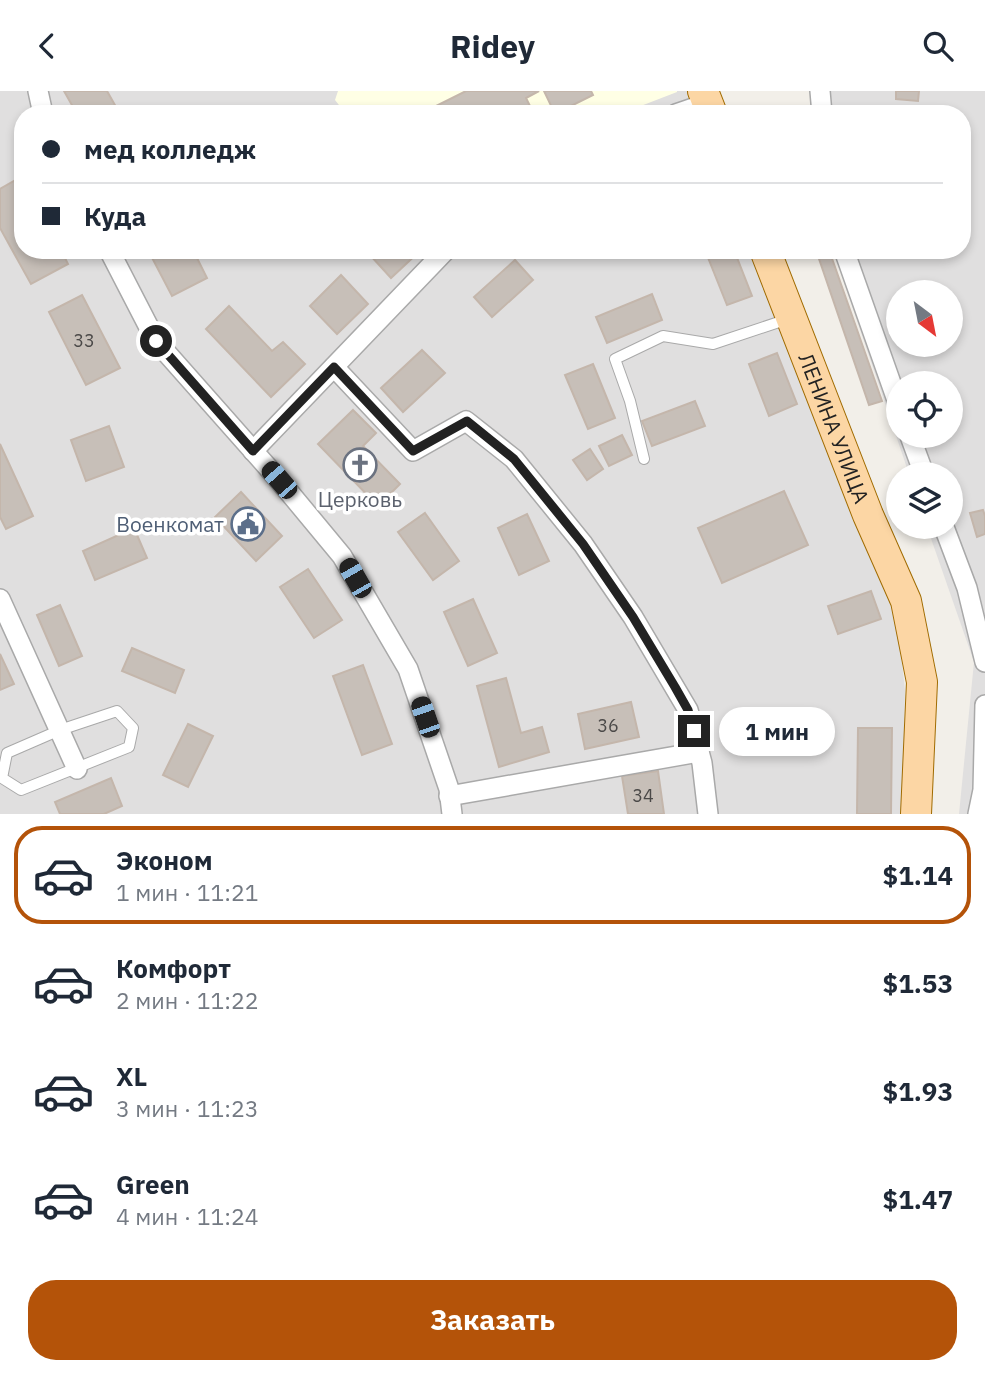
<!DOCTYPE html>
<html lang="ru">
<head>
<meta charset="utf-8">
<style>
  :root { --surface:#fff; --page:#f2f2f3; --text:#1f2937; --muted:#747a83; --line:#e0e1e3; --accent:#b45309 }
  body { margin:0; font-family:"IBM Plex Sans",sans-serif; background:var(--page); color:var(--text); height:100vh; display:flex; flex-direction:column; font-size:26px; white-space:nowrap }
  * { box-sizing:border-box; margin:0 }
  p { font-size:23px; color:var(--muted) }
  .icon { flex:none; width:38px; height:38px; fill:none; stroke:currentColor; stroke-width:2; stroke-linecap:round; stroke-linejoin:round }
  .map { position:relative; height:723px; overflow:hidden }
  .panel { display:flex; flex-direction:column; background:var(--surface); flex:1 }
  .panel>* { flex:none }
  .banner { position:absolute; left:14px; top:14px; width:957px; height:154px; border-radius:28px; box-shadow:0 4px 10px #0003; display:grid; align-content:center; height:154px; padding:0 28px; background:var(--surface) }
  .needle { width:46px; rotate:148deg }
  .buttons { position:absolute; left:886px; top:189px; display:grid; gap:14px }
  .buttons a { display:grid; place-items:center; width:77px; height:77px; border-radius:50%; background:var(--surface); box-shadow:0 4px 10px #0003; font-size:35px }
  .end { position:absolute; width:32px; height:32px; margin:-16px; border:9px solid #222; background:#fff; box-shadow:0 0 0 4px #fff }
  .from { border-radius:50% }
  .bubble { position:absolute; height:49px; border-radius:24px; background:var(--surface); box-shadow:0 4px 10px #0003; font-size:23px; font-weight:700; line-height:49px; text-align:center }
  .car { position:absolute; width:21px; height:42px; margin:-21px -10px; border-radius:9px; box-shadow:0 0 5px 2px #0007; background:linear-gradient(#222 24%,#8ab4d8 0 40%,#222 0 76%,#8ab4d8 0 86%,#222 0) }
  .banner b { display:flex; align-items:center; gap:24px; height:66px; font-size:26px }
  .banner b+b { border-top:2px solid var(--line) }
  .banner i { width:18px; height:18px; background:var(--text) }
  ul { padding:12px 0 0; list-style:none }
  li { display:flex; align-items:center; gap:21px; height:98px; margin:0 14px 10px; padding:0 14px; border:4px solid transparent; border-radius:28px }
  li div { flex:1 }
  li b { display:block; font-size:26px }
  li em { font-style:normal; font-weight:700 }
  li.active { border-color:var(--accent) }
  li>.icon { width:63px; height:63px; stroke-width:1.5 }
  .primary-button { display:flex; gap:14px; margin-top:auto; padding:14px 28px }
  .primary-button a { flex:1; height:80px; border-radius:28px; background:var(--accent); color:#fff; font-size:28px; font-weight:700; line-height:80px; text-align:center }
  header { display:flex; justify-content:space-between; align-items:center; height:91px; padding:0 28px; background:var(--surface); font-size:32px; font-weight:700 }
  .map>svg:first-child { display:block }
</style>
</head>
<body>
<header><svg class="icon" aria-label="back" viewBox="0 0 24 24"><path d="M15 5l-7 7 7 7"/></svg>Ridey<svg class="icon" aria-label="search" viewBox="0 0 24 24"><circle cx="10" cy="10" r="6"/><path d="M15 15l6 6"/></svg></header>
<div class="map">
<svg width="985" height="723" viewBox="0 0 985 723">
  <rect width="100%" height="100%" fill="#f2efe9"/>
  <g fill="#e0dfdf" fill-rule="evenodd">
    <path d="M0 0H690L699 23H23V159H752L896 518 905 599 903 723H0Z"/>
    <path d="M811 0H985V723H959L974 571 927 436H950V383H909L833 159H962V23H813ZM898 201H950V254H898ZM898 292H950V345H898Z"/>
  </g>
  <path fill="#ffffe5" d="M338 0H677V1L620 23H346L335 9Z"/>
  <g fill="#c7bfb8" stroke="#c4b6ab" stroke-width="2">
    <path d="M64 0H107L120 23H77Z"/>
    <path d="M466 0H539L526 7 532 19 524 23H499V21L495 23H432L430 18Z"/>
    <path d="M544 0H591L593 4 555 23Z"/>
    <path d="M896 0H919L918 10 896 8Z"/>
    <path d="M21 86 23 90V159H61L68 173 31 193 0 137V98Z"/>
    <path d="M148 159H193L207 187 172 205Z"/>
    <path d="M375 159H421L391 187 370 164Z"/>
    <path d="M719 159H734L752 205 727 214 707 164Z"/>
    <path d="M816 159H829L882 310 869 314Z"/>
    <path d="M515 169 533 189 492 226 474 206Z"/>
    <path d="M341 184 368 213 337 243 310 215Z"/>
    <path d="M652 203 662 229 607 252 596 226Z"/>
    <path d="M82 204 120 277 86 294 49 221Z"/>
    <path d="M229 215 272 260 283 251 305 273 271 306 206 238Z"/>
    <path d="M422 259 445 282 403 321 381 297Z"/>
    <path d="M777 262 797 313 769 325 749 273Z"/>
    <path d="M593 273 615 327 588 338 565 284Z"/>
    <path d="M695 310 705 335 652 355 642 330Z"/>
    <path d="M353 319 376 342 363 355 400 393 378 415 318 353Z"/>
    <path d="M109 335 124 376 86 390 71 349Z"/>
    <path d="M622 344 632 364 609 375 599 355Z"/>
    <path d="M0 353 33 425 6 438 0 426Z"/>
    <path d="M590 358 603 378 587 389 573 369Z"/>
    <path d="M784 400 808 454 722 492 698 437Z"/>
    <path d="M241 401 282 445 256 470 215 426Z"/>
    <path d="M983 419 985 425V443L977 446 970 422Z"/>
    <path d="M425 422 459 470 433 489 398 441Z"/>
    <path d="M527 423 549 470 519 484 498 437Z"/>
    <path d="M134 437 147 467 95 489 83 460Z"/>
    <path d="M308 478 342 529 314 547 280 496Z"/>
    <path d="M871 500 881 528 838 543 828 515Z"/>
    <path d="M473 508 497 562 468 575 444 521Z"/>
    <path d="M60 514 82 565 59 575 37 524Z"/>
    <path d="M132 557 184 579 175 602 122 580Z"/>
    <path d="M0 563 14 593 0 599Z"/>
    <path d="M363 574 392 653 362 664 333 585Z"/>
    <path d="M506 587 521 642 542 636 549 661 499 676 477 595Z"/>
    <path d="M631 611 639 646 585 658 578 623Z"/>
    <path d="M188 633 213 645 188 696 163 684Z"/>
    <path d="M858 637H892L891 723H857Z"/>
    <path d="M658 680 664 723H628L622 685Z"/>
    <path d="M111 687 122 715 104 723H60L55 711Z"/>
  </g>
  <g fill="none" stroke-linecap="round" stroke-linejoin="round">
    <defs>
      <g id="service">
        <path d="M644 368 630 310 615 268 663 245 713 253 788 228"/>
        <path d="M117 620 133 637 129 656 21 699 2 687 7 662 60 639Z"/>
      </g>
      <g id="minor">
        <path d="M38 0 43 23"/>
        <path d="M820 0 822 23"/>
        <path d="M676 23 708 12"/>
        <path d="M109 159 156 250 279 389 342 465 408 578 449 698 452 723"/>
        <path d="M844 159 898 312"/>
        <path d="M334 276 413 360 466 330 514 368 583 453 633 526 688 619 702 672 708 723"/>
        <path d="M910 345 924 383"/>
        <path d="M253 360 446 159"/>
        <path d="M944 436 967 497 985 571"/>
        <path d="M0 508 77 678"/>
        <path d="M449 705 699 661"/>
        <path d="M978 723 983 699 985 614"/>
      </g>
      <g id="primary">
        <path d="M703 0 712 23"/>
        <path id="s1" d="M765 159 868 424 906 510 922 591 916 723"/>
      </g>
    </defs>
    <use href="#service" stroke="#a9a9a9" stroke-width="12"/>
    <use href="#minor" stroke="#a9a9a9" stroke-width="22"/>
    <use href="#primary" stroke="#a06b00" stroke-width="32"/>
    <use href="#service" stroke="#fff" stroke-width="10"/>
    <use href="#minor" stroke="#fff" stroke-width="19"/>
    <use href="#primary" stroke="#fcd6a4" stroke-width="30"/>
  </g>
  <g fill="none" stroke-linecap="round" stroke-linejoin="round">
    <path stroke="#222" stroke-width="9" d="M156 250 253 360 334 276 413 360 467 330 514 368 583 453 633 526 675 596 688 619 694 640"/>
  </g>
  <defs>
    <symbol id="church-ring" viewBox="-11 -11 22 22"><circle r="9.5" fill="#fff" stroke="#6b7280" stroke-width="1.5"/><path d="M-1.2-6h2.4v3.5h3.3v2.4h-3.3V6h-2.4V-.1h-3.3v-2.4h3.3Z" fill="#6b7280"/></symbol>
    <symbol id="civic-ring" viewBox="-11 -11 22 22"><circle r="9.5" fill="#fff" stroke="#5c6f8a" stroke-width="1.5"/><path d="M-.6-6.5H3V-4.5H.6V-3L4-1V1h2V6H-6V1h2V-1L-.6-3ZM-1.2 2.5V6h2.4V2.5Z" fill="#5c6f8a"/></symbol>
  </defs>
  <g fill-rule="evenodd">
    <use href="#church-ring" x="341" y="355" width="38" height="38"/>
    <use href="#civic-ring" x="229" y="414" width="38" height="38"/>
  </g>
  <g text-anchor="middle" dominant-baseline="central" stroke-width="7" stroke-linejoin="round" paint-order="stroke">
    <g font-size="18" fill="#4b4948">
      <text x="84" y="249">33</text>
      <text x="608" y="634">36</text>
      <text x="643" y="704">34</text>
    </g>
    <g font-size="21" fill="#222" stroke="#fff">
      <text stroke="none"><textPath href="#s1" startOffset="191">ЛЕНИНА УЛИЦА</textPath></text>
    </g>
    <g font-size="21" fill="#5b616d" stroke="#fff">
      <text x="360" y="408">Церковь</text>
    </g>
    <g font-size="21" fill="#4e5e75" stroke="#fff" text-anchor="end">
      <text x="224" y="433">Военкомат</text>
    </g>
  </g>
</svg>
<div class="buttons">
<a><svg class="needle" viewBox="-14 -14 28 28"><path d="M0-13l5 13h-10z" fill="#e53935"/><path d="M0 13l5-13h-10z" fill="#747a83"/></svg></a>
<a><svg class="icon" aria-label="locate" viewBox="0 0 24 24"><circle cx="12" cy="12" r="6"/><path d="M12 2v4M12 18v4M2 12h4M18 12h4"/></svg></a>
<a><svg class="icon" aria-label="layers" viewBox="0 0 24 24"><path d="M12 4l9 5-9 5-9-5zM3 14l9 5 9-5"/></svg></a>
</div>
<i class="end from" style="left:156px;top:250px"></i>
<i class="end" style="left:694px;top:640px"></i>
<div class="bubble" style="left:719px;top:616px;width:116px">1 мин</div>
<i class="car" style="left:279px;top:389px;rotate:319deg"></i>
<i class="car" style="left:355px;top:487px;rotate:330deg"></i>
<i class="car" style="left:425px;top:626px;rotate:341deg"></i>
<div class="banner">
<b><i class="from"></i>мед колледж</b>
<b><i></i>Куда</b>
</div>
</div>
<section class="panel">
<ul>
<li class="active"><svg class="icon" aria-label="car" viewBox="0 0 24 24"><path d="M5 17H2v-5l4-1 3-4h7l3 4 3 1v5h-3M9 17h6M6 11h13"/><circle cx="7" cy="17" r="2"/><circle cx="17" cy="17" r="2"/></svg><div><b>Эконом</b><p>1 мин · 11:21</p></div><em>$1.14</em></li>
<li><svg class="icon" aria-label="car" viewBox="0 0 24 24"><path d="M5 17H2v-5l4-1 3-4h7l3 4 3 1v5h-3M9 17h6M6 11h13"/><circle cx="7" cy="17" r="2"/><circle cx="17" cy="17" r="2"/></svg><div><b>Комфорт</b><p>2 мин · 11:22</p></div><em>$1.53</em></li>
<li><svg class="icon" aria-label="car" viewBox="0 0 24 24"><path d="M5 17H2v-5l4-1 3-4h7l3 4 3 1v5h-3M9 17h6M6 11h13"/><circle cx="7" cy="17" r="2"/><circle cx="17" cy="17" r="2"/></svg><div><b>XL</b><p>3 мин · 11:23</p></div><em>$1.93</em></li>
<li><svg class="icon" aria-label="car" viewBox="0 0 24 24"><path d="M5 17H2v-5l4-1 3-4h7l3 4 3 1v5h-3M9 17h6M6 11h13"/><circle cx="7" cy="17" r="2"/><circle cx="17" cy="17" r="2"/></svg><div><b>Green</b><p>4 мин · 11:24</p></div><em>$1.47</em></li>
</ul>
<div class="primary-button"><a>Заказать</a></div>
</section>
</body>
</html>
